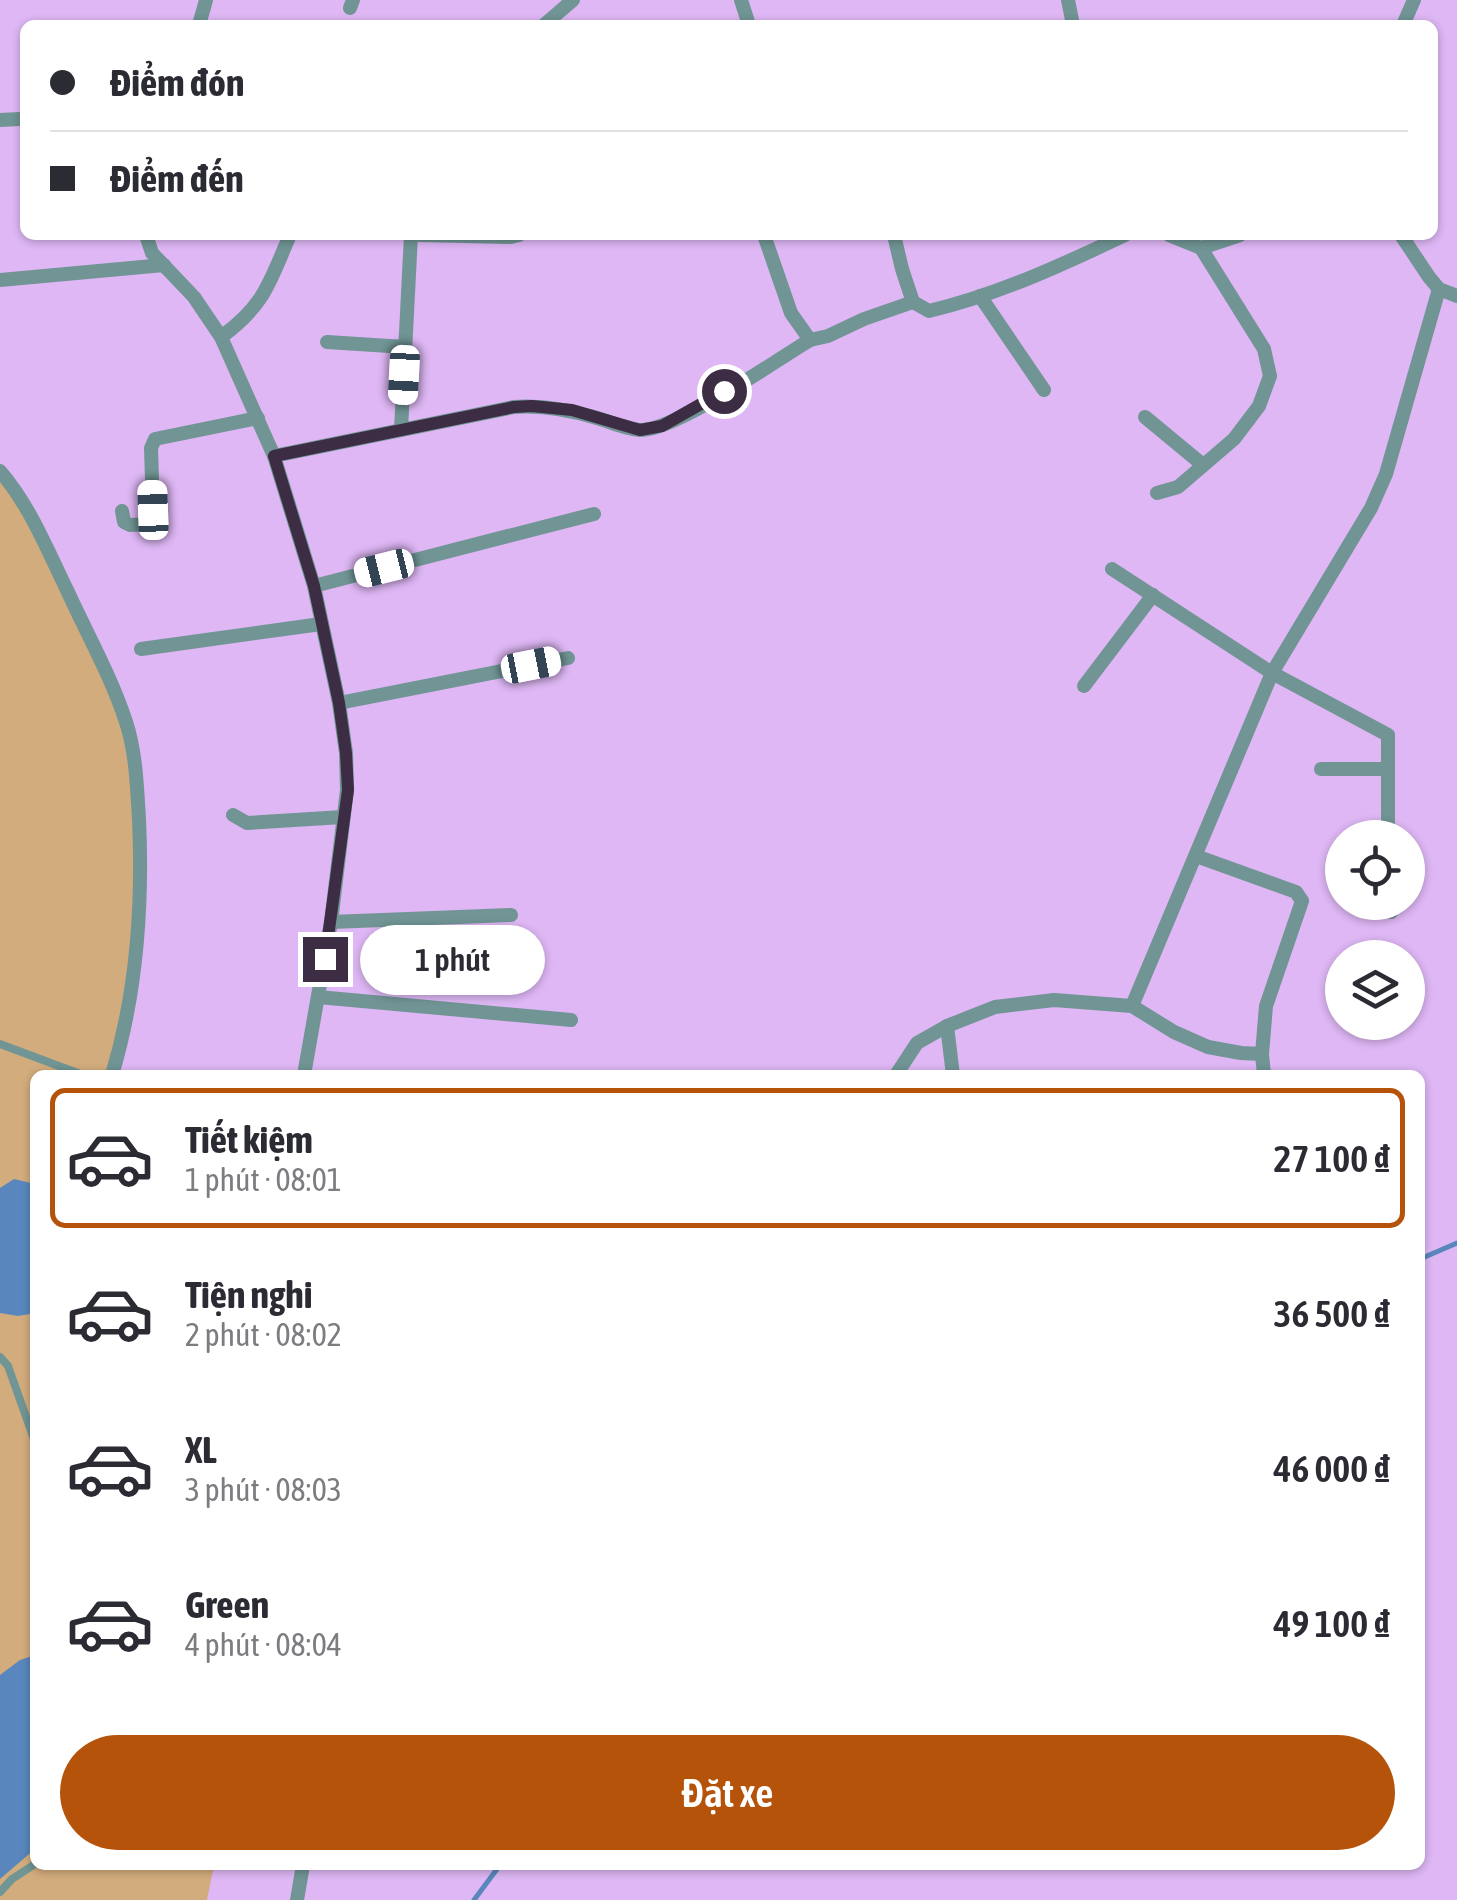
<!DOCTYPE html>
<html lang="vi">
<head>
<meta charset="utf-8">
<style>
  :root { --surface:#fff; --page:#f7f7f7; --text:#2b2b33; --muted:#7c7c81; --line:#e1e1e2; --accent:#b45309 }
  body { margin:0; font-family:"Asap Condensed",sans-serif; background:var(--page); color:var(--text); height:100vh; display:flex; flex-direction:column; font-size:38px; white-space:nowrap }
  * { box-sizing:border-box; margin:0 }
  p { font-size:32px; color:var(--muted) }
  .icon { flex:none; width:55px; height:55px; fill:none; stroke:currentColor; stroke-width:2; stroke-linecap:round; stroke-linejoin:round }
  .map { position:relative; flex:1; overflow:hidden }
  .details { position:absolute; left:30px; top:1070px; width:1395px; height:800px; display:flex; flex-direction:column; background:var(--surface); border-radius:15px; box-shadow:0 2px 8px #0004 }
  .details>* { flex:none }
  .banner { position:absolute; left:20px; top:20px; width:1418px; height:220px; border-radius:15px; box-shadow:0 2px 8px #0004; display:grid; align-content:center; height:220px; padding:0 30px; background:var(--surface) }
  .tools { position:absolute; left:1325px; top:820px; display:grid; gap:20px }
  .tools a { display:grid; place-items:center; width:100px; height:100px; border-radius:50%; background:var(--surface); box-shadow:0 2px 8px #0004; font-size:50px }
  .end { position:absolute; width:45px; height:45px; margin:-22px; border:12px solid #3c2c44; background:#fff; box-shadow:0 0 0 5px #fff }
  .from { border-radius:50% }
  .bubble { position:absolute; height:70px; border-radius:35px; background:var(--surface); box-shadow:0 2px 8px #0004; font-size:32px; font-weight:600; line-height:70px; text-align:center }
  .car { position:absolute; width:30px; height:60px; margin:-30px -15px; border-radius:12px; box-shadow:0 0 8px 2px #0007; background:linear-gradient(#fff 24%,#345 0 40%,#fff 0 76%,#345 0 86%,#fff 0) }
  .banner b { display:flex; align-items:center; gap:35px; height:95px; font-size:38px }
  .banner b+b { border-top:2px solid var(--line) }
  .banner i { width:25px; height:25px; background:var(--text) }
  ul { padding:18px 0 0; list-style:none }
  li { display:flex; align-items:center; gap:30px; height:140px; margin:0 20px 15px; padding:0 10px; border:5px solid transparent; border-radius:15px }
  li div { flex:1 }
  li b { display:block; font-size:38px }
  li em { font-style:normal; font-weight:600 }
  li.on { border-color:var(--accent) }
  li>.icon { width:90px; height:90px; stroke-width:1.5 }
  .primary-button { display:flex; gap:20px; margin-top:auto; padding:20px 30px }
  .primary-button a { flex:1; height:115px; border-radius:60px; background:var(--accent); color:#fff; font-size:40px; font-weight:600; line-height:115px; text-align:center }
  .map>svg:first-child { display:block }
</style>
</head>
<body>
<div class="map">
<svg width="1457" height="1900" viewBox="0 0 1457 1900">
  <rect width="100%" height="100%" fill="#deb7f4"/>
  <path fill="#d2ac7c" d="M0 481C26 512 41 552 59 588 81 632 109 678 121 727 130 762 132 798 133 833 135 917 129 994 106 1075H35V1865H214L207 1900H0Z"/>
  <g fill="#5987bd">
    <path d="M14 1179 35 1184V1313L18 1316 0 1313V1188Z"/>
    <path d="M35 1655V1849L0 1879V1675L20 1660Z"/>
  </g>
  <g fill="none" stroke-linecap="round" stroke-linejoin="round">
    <g stroke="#5987bd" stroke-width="5">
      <path d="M1420 1259 1457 1243"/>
      <path d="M474 1900 500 1865"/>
    </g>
    <g stroke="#709594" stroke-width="8">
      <path d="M0 1044 83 1075"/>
      <path d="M0 1357 8 1366 35 1442"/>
      <path d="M0 1892 12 1879 35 1864"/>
    </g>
    <g stroke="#709594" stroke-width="14">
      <path d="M741 0 749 25"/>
      <path d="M1068 0 1073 25"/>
      <path d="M350 8 353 0"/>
      <path d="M199 25 206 0"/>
      <path d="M544 25 573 0"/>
      <path d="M1403 25 1414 0"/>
      <path d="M0 120 20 119"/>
      <path d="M146 235 152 253 194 297 221 337 274 456 314 586 339 703 346 753 347 790 331 922 304 1075"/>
      <path d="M419 235 511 237 519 235"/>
      <path d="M764 235 791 313 810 340 828 336 864 319 913 302"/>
      <path d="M894 235 902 269 913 302 929 311C997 295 1062 265 1125 235"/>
      <path d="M1169 235 1201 248 1240 235"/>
      <path d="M1401 235 1429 277 1439 289 1457 296"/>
      <path d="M0 280 164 265"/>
      <path d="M980 296 1044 390"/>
      <path d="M221 337C265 305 269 283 290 235"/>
      <path d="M327 342 405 347"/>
      <path d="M1145 417 1203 465"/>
      <path d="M401 430 411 235"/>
      <path d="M274 456 514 407C543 405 570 410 597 418 611 422 628 430 642 430 678 429 775 361 810 340"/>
      <path d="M0 471C30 506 47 549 67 590 87 634 111 676 126 722 136 752 137 787 139 819 143 906 137 992 112 1075"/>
      <path d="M1157 493 1178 487 1234 439 1259 406 1270 376 1264 349 1201 248"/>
      <path d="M122 511 124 522 130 525 151 524 153 510 151 448 155 439 258 418"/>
      <path d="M1112 569 1272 673 1388 735V838"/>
      <path d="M314 586 594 514"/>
      <path d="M141 649 321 624"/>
      <path d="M1084 686 1153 595"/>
      <path d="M339 703 568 658"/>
      <path d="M1321 769H1387"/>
      <path d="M233 815 247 823 343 817"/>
      <path d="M1196 856 1296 892 1302 901 1266 1006 1262 1054 1264 1075"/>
      <path d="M1390 902 1391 912"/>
      <path d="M331 922 511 915"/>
      <path d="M318 997 571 1020"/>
      <path d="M1132 1006 1272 673 1371 508 1386 474 1439 289"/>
      <path d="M947 1026 953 1075"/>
      <path d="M896 1075 917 1043 947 1026 995 1007 1054 1000 1132 1006 1174 1032 1208 1047 1241 1053 1262 1054"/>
      <path d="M297 1900 303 1865"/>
    </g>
  </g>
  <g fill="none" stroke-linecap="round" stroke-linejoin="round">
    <path stroke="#3c2c44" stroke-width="12" d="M325 959 348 790 346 753 339 703 314 586 274 456 514 407 532 406 572 410 640 430 662 426 724 391"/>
  </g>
</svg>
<div class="tools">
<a><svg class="icon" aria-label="locate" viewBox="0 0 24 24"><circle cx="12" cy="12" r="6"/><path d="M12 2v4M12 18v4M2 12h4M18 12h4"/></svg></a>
<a><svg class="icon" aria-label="layers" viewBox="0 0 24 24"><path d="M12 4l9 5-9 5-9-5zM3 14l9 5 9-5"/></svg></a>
</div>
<i class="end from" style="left:724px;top:391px"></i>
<i class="end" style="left:325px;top:959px"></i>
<div class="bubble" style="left:360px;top:925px;width:185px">1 phút</div>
<i class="car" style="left:404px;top:375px;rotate:183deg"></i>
<i class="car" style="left:153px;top:510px;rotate:358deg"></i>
<i class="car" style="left:384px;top:568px;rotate:256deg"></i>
<i class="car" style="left:531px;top:665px;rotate:79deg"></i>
<div class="banner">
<b><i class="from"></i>Điểm đón</b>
<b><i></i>Điểm đến</b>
</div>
<section class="details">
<ul>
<li class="on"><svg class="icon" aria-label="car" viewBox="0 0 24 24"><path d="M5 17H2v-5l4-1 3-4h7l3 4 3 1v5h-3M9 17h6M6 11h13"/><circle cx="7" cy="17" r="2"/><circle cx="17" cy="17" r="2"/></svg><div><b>Tiết kiệm</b><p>1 phút · 08:01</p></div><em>27 100 ₫</em></li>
<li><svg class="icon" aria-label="car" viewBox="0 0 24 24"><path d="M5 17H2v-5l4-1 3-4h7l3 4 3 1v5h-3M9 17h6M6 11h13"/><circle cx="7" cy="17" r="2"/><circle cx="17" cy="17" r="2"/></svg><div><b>Tiện nghi</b><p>2 phút · 08:02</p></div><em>36 500 ₫</em></li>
<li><svg class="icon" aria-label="car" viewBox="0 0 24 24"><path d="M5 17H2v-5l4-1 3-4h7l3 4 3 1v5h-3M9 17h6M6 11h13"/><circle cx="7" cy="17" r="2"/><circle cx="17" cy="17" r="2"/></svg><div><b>XL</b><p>3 phút · 08:03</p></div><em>46 000 ₫</em></li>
<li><svg class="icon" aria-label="car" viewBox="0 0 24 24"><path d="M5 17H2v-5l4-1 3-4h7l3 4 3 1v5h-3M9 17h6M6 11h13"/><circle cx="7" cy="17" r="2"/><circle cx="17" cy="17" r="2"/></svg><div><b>Green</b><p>4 phút · 08:04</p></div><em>49 100 ₫</em></li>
</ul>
<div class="primary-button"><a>Đặt xe</a></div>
</section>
</div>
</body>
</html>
